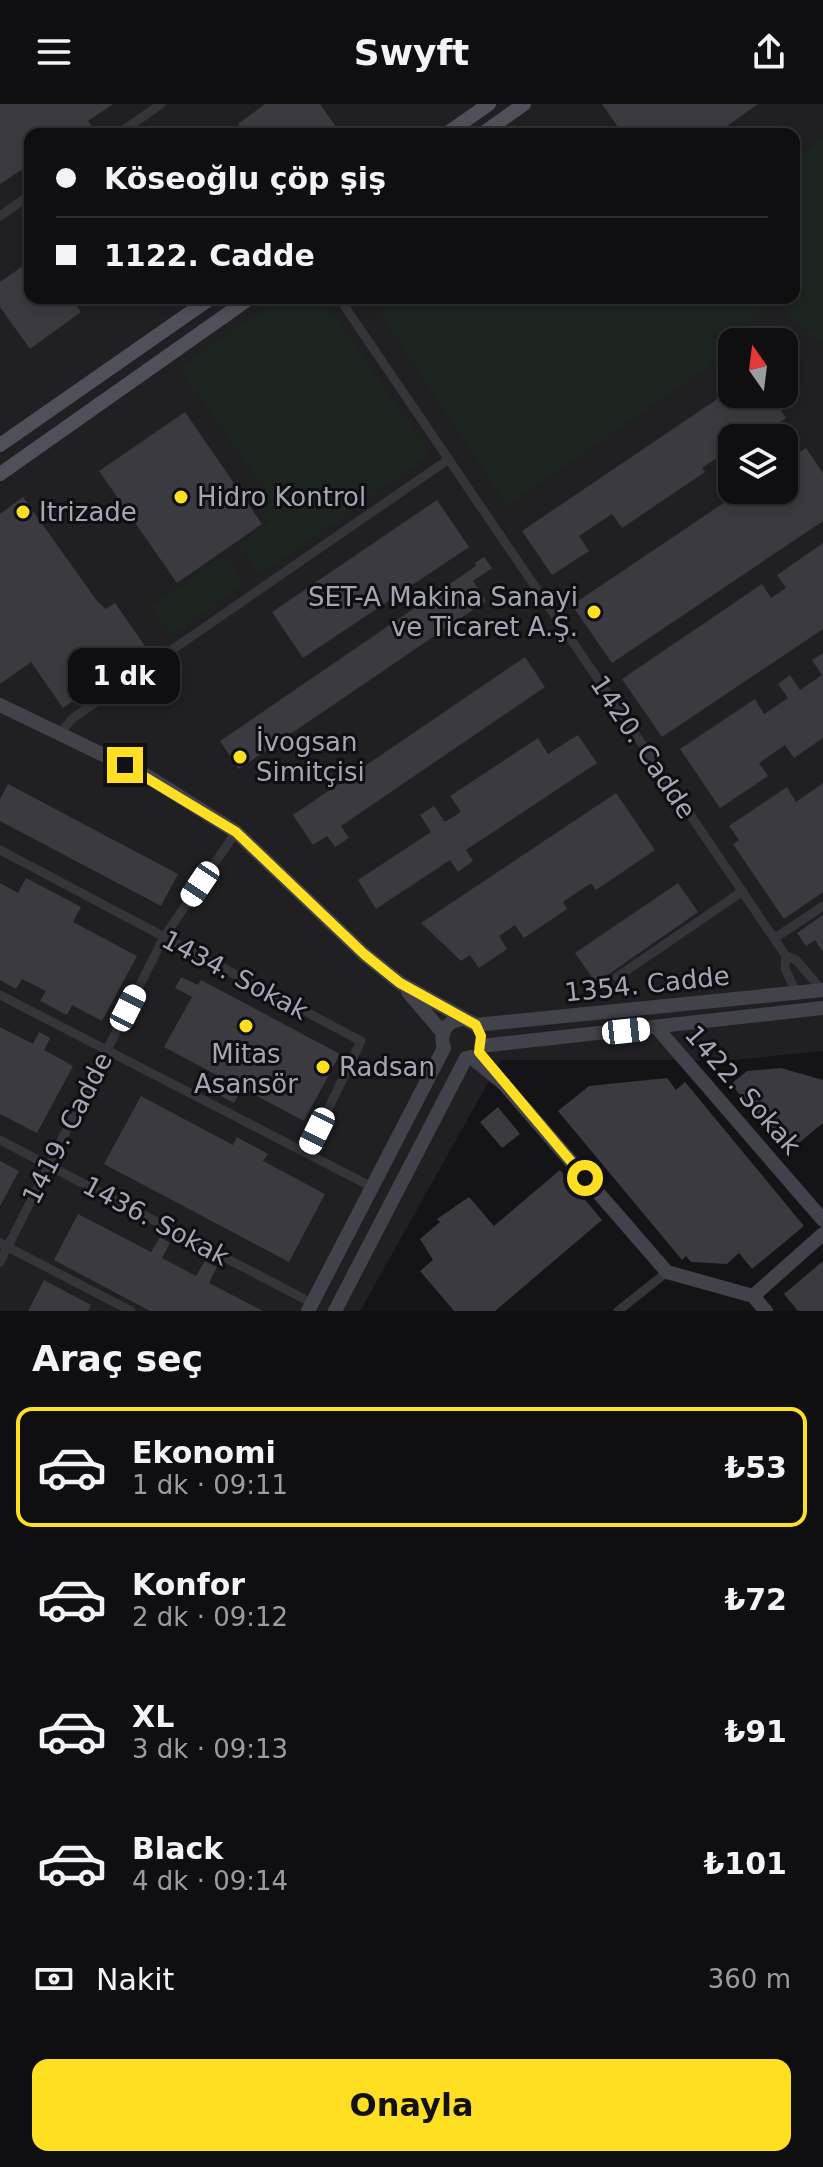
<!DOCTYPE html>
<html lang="tr">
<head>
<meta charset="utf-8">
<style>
  :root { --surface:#0f0e10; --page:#181719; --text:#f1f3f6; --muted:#9b9c9f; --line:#2f2e30; --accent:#ffdf22 }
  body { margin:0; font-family:"DejaVu Sans",sans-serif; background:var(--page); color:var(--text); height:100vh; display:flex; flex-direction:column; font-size:30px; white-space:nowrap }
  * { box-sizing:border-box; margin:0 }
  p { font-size:26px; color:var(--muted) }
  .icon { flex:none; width:44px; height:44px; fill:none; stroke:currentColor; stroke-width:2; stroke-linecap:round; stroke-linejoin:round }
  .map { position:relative; height:1207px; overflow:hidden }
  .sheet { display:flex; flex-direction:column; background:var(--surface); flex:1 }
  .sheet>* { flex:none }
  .hud { position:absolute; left:24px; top:24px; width:776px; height:176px; border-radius:16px; box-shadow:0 4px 12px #0003,0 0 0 2px var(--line); display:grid; align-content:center; height:176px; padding:0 32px; background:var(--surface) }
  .needle { width:52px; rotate:346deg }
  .tools { position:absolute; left:718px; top:224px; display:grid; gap:16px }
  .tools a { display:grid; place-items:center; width:80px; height:80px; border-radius:16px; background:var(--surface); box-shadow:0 4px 12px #0003,0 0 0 2px var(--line); font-size:40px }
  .end { position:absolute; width:36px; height:36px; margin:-18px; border:10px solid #ffdf22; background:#111; box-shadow:0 0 0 4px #111 }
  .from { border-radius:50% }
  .bubble { position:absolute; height:56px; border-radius:16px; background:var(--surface); box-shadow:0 4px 12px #0003,0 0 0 2px var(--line); font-size:26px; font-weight:700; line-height:56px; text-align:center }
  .car { position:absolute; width:24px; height:48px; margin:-24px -12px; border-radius:10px; box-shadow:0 0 6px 2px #0007; background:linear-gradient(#fff 24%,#345 0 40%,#fff 0 76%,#345 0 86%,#fff 0) }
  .hud b { display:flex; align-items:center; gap:28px; height:76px; font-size:30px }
  .hud b+b { border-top:2px solid var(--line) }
  .hud i { width:20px; height:20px; background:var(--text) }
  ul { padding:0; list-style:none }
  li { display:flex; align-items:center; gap:24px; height:120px; margin:0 16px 12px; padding:0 16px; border:4px solid transparent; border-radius:16px }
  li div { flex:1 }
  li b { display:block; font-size:30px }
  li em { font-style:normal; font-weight:700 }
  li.active { border-color:var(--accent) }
  li>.icon { width:72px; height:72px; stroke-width:1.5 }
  h2 { padding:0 32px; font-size:36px; line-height:96px }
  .pay { display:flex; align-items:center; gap:20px; height:88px; padding:0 32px; font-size:30px }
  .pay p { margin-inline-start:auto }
  .button { display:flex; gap:16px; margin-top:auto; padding:16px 32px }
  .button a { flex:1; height:92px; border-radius:16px; background:var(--accent); color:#111; font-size:32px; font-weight:700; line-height:92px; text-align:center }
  header { display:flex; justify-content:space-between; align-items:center; height:104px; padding:0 32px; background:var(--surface); font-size:36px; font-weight:700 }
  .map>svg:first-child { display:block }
</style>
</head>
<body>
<header><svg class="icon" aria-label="menu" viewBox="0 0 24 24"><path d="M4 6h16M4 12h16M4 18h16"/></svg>Swyft<svg class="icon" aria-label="share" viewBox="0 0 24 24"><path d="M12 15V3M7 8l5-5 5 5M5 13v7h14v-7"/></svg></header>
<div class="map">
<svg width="823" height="1207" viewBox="0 0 823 1207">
  <rect width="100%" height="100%" fill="#141315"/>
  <path fill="#201f22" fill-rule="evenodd" d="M0 0H823V947L734 956H501L360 1207H0ZM30 30H794V194H30ZM732 238H784V290H732ZM732 334H784V386H732Z"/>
  <g fill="#1d2520">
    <path d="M823 34V241L774 199 743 221 752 233 745 238H732V247L507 402 370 194H794V55Z"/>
    <path d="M279 194H323L427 345 426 354 260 471 238 440 269 418 257 401 269 391 179 264Z"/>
    <path d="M224 451 245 480 172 531 151 502Z"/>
  </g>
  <g fill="#3b3a40">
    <path d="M0 0H113L88 17 97 30H30V80L21 66 0 80Z"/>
    <path d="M265 0H320L341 30H245L238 20Z"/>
    <path d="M602 0H758L716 30H623Z"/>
    <path d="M30 157V194H71L81 208 30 245 0 203V178Z"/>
    <path d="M732 285V290H770L786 314 756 334H732V344L702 364 705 368 622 424 612 410 579 432 589 447 552 471 522 427Z"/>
    <path d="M185 308 262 420 177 479 99 367Z"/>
    <path d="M806 344 823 369V417L612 559 572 501 743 386H784V358Z"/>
    <path d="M23 393 97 497 106 505 115 499 147 545 63 604 31 558 0 580V410Z"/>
    <path d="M437 396 469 443 303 554 272 508Z"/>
    <path d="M823 439V525L662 633 622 575 762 480 771 494 786 484 777 471Z"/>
    <path d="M484 453 492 464 473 477 486 497 239 665 220 637 476 462 475 459Z"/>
    <path d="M823 549V634L794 654 785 641 759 659 768 672 720 704 680 645 755 595 764 610 788 594 778 580 790 571 800 586 822 571 812 556Z"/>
    <path d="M525 553 545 583 341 722 349 734 335 743 327 732 313 741 293 711Z"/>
    <path d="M578 631 597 659 466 746 473 757 458 768 450 756 376 805 358 776 431 728 420 711 434 702 445 718 461 708 450 692 538 634 548 650Z"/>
    <path d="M823 679V788L784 815 733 740 739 736 729 722 787 683 796 698Z"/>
    <path d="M8 680 178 770 161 802 0 717V695Z"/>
    <path d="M616 689 655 746 596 786 591 779 563 798 567 805 524 834 515 821 499 832 507 845 479 864 470 851 461 857 421 819Z"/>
    <path d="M26 774 81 803 73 818 137 852 102 917 72 901 67 911 40 897 46 887 22 875 16 885 0 876V779L18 789Z"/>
    <path d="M678 779 698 808 596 879 575 849Z"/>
    <path d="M823 811V848L815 836 806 842 797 829Z"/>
    <path d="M181 873 198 881 201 876 340 950 304 1017 242 984 234 999 219 991 226 976 164 943 192 893 175 884Z"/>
    <path d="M0 923 33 940 39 928 50 934 44 946 73 962 37 1029 0 1010Z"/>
    <path d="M781 964 823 976V1019L788 1048 731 980 747 967Z"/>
    <path d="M667 974 676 986 685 978 804 1122 752 1165 739 1149 727 1160 691 1158 686 1152 682 1156 558 1007 589 982Z"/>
    <path d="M141 992 233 1041 237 1033 268 1050 263 1057 325 1090 289 1158 104 1060Z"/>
    <path d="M498 1003 520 1030 502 1044 480 1018Z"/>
    <path d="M0 1057 19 1067 0 1102Z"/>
    <path d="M560 1066 602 1116 495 1207H454L420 1167 433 1156 420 1135 440 1118 437 1115 469 1093 494 1122Z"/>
    <path d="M78 1110 151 1148 160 1133 170 1139 162 1154 196 1172 205 1157 217 1163 209 1179 263 1207H150L54 1156Z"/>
    <path d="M823 1157V1207H798L784 1190Z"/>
    <path d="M44 1176 91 1201 88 1207H28Z"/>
  </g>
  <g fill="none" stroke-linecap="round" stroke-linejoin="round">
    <g stroke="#34343b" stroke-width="9">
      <path d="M118 30 161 0"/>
      <path d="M0 112 30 91"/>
      <path d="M339 194 786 852 796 856 822 886"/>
      <path d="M59 630 73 614 449 355"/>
      <path d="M0 746 361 937 307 1049"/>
      <path d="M775 834 823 802"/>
      <path d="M786 852 785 864 796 889"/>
      <path d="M617 873 743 787"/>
      <path d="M0 891 372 1083"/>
      <path d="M0 1036 312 1199"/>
      <path d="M0 1139 131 1207"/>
      <path d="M0 1158 164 833 236 728"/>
      <path d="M618 1207 667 1168"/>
    </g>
    <g stroke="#42424b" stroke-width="14">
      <path d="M0 601 147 672 236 728 364 850 400 879 476 921 823 886"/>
      <path d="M408 888 443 929"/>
      <path d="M657 924 823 1116"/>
      <path d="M481 942 823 904"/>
      <path d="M471 953 503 979 667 1168 753 1192 766 1207"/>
      <path d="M753 1192 823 1130"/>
      <path d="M308 1207 444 944C439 929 446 917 462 915"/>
      <path d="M335 1207 466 954"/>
    </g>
    <g stroke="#50505a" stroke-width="14">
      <path d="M446 30 489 0"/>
      <path d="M482 30 524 0"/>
      <path d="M0 341 211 194"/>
      <path d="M0 370 250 194"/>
    </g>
  </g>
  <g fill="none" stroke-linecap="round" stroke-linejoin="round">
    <path stroke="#ffdf22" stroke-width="10" d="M125 661 236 728 364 850 400 879 476 921 481 932 479 948 585 1074"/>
  </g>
  <g fill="#ffdf22" stroke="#0f0e10" stroke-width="3">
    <circle cx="181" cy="393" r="8"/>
    <circle cx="23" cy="408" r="8"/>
    <circle cx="594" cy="508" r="8"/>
    <circle cx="240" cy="653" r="8"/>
    <circle cx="246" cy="922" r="8"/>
    <circle cx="323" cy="963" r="8"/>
  </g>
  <g text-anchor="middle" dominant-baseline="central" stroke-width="6" stroke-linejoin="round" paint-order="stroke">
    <g font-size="26" fill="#a4a6b7" stroke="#0f0e10" text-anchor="start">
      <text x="197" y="393">Hidro Kontrol</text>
      <text x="39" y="408">Itrizade</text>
      <text x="578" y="493" text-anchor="end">SET-A Makina Sanayi<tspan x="578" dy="30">ve Ticaret A.Ş.</tspan></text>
      <text x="256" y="638">İvogsan<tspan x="256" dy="30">Simitçisi</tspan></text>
      <text x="246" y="950" text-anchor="middle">Mitas<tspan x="246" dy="30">Asansör</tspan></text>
      <text x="339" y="963">Radsan</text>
    </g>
    <g font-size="26" fill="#a4a6b7" stroke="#0f0e10">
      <text transform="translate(643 643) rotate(56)">1420. Cadde</text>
      <text transform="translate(235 871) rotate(28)">1434. Sokak</text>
      <text transform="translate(647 880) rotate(-6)">1354. Cadde</text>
      <text transform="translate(743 986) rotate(49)">1422. Sokak</text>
      <text transform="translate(67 1024) rotate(-63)">1419. Cadde</text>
      <text transform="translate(156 1117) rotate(28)">1436. Sokak</text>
    </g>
  </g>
</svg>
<div class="tools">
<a><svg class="needle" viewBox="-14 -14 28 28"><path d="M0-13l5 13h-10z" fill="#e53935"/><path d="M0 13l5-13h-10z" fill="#9b9c9f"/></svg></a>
<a><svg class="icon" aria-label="layers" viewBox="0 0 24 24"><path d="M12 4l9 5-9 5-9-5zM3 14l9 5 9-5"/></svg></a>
</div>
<i class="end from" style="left:585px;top:1074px"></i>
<i class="end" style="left:125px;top:661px"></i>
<div class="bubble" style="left:68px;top:544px;width:112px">1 dk</div>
<i class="car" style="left:200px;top:780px;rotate:214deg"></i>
<i class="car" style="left:128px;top:904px;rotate:27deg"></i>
<i class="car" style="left:626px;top:927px;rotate:84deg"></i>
<i class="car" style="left:317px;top:1027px;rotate:206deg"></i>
<div class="hud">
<b><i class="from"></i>Köseoğlu çöp şiş</b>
<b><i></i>1122. Cadde</b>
</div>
</div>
<section class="sheet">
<h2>Araç seç</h2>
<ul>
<li class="active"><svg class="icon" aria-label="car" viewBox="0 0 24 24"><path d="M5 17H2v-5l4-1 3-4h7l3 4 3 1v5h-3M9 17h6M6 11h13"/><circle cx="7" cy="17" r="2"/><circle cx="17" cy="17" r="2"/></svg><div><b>Ekonomi</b><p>1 dk · 09:11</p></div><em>₺53</em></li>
<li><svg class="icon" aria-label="car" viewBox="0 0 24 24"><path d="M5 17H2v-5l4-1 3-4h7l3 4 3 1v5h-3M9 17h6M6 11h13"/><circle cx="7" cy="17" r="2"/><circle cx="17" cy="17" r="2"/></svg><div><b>Konfor</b><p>2 dk · 09:12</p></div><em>₺72</em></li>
<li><svg class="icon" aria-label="car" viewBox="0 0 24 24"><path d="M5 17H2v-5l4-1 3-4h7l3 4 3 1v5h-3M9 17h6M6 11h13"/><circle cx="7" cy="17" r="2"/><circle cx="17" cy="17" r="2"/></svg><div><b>XL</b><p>3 dk · 09:13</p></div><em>₺91</em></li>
<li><svg class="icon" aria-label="car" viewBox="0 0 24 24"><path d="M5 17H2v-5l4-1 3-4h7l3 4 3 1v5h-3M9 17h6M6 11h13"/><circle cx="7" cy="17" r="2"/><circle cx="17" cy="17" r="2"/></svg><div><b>Black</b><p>4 dk · 09:14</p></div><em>₺101</em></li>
</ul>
<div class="pay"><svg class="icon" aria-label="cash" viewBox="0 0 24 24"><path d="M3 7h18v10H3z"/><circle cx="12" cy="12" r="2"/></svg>Nakit<p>360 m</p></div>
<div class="button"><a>Onayla</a></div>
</section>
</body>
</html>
